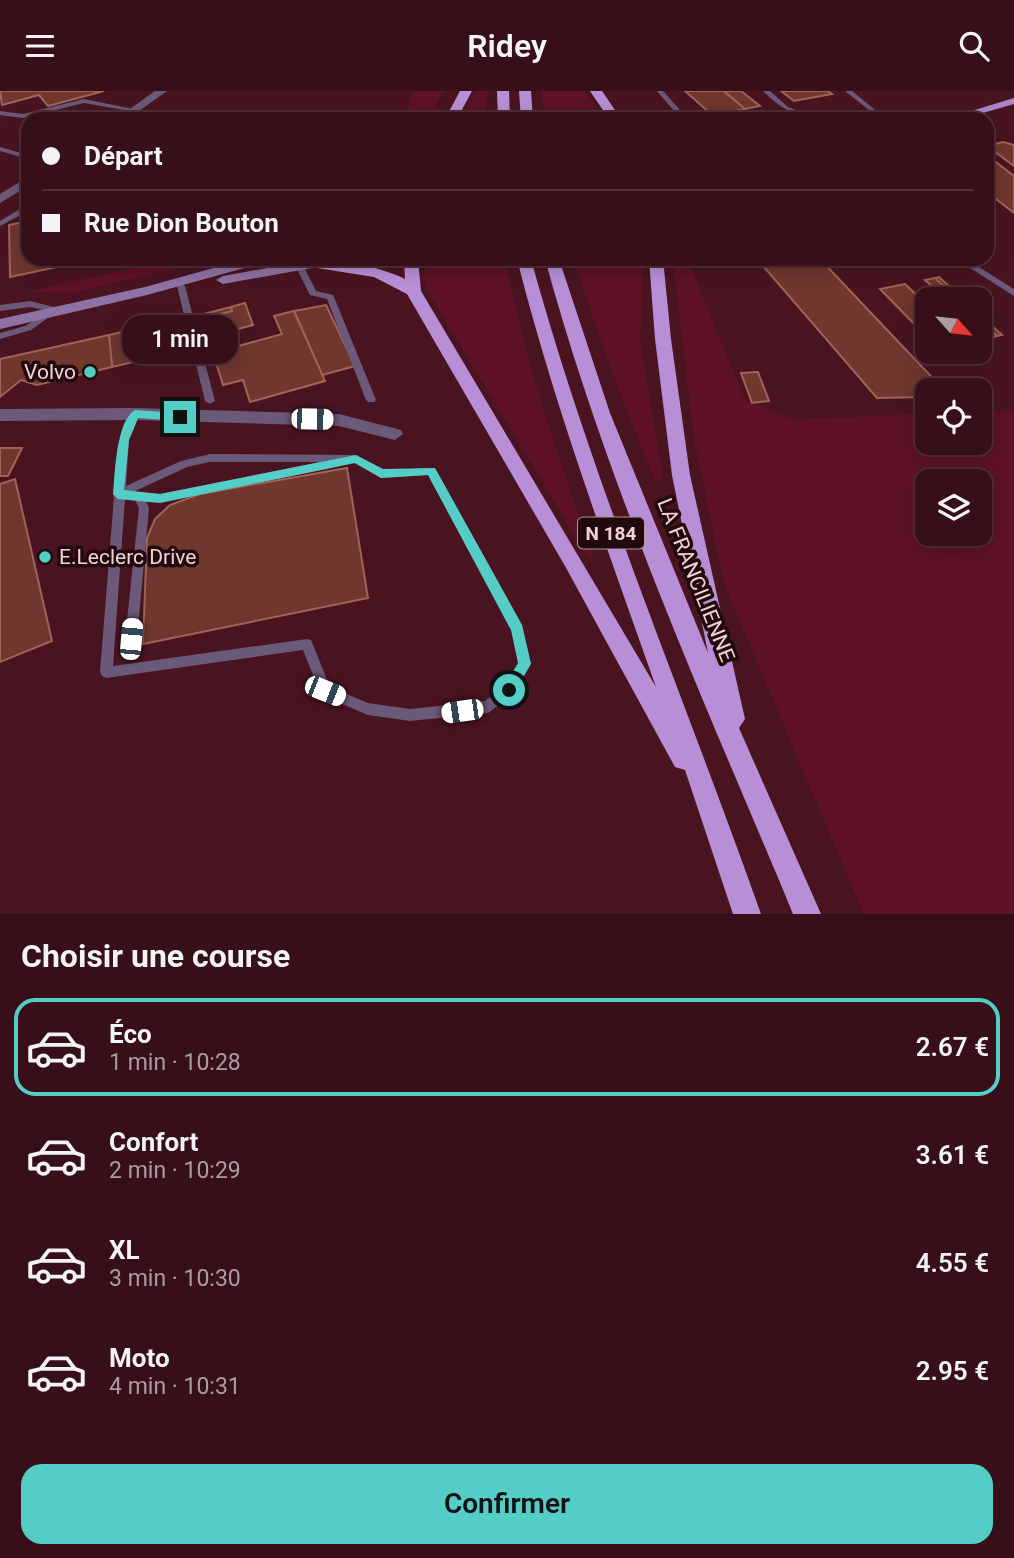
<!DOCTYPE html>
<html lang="fr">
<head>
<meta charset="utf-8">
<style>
  :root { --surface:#370f18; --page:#3e1821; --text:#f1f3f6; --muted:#aa9ca2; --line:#512f37; --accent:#54cdc7 }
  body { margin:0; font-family:Roboto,sans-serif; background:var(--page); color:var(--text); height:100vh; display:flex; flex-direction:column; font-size:26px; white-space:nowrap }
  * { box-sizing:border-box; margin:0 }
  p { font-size:23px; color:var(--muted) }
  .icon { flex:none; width:38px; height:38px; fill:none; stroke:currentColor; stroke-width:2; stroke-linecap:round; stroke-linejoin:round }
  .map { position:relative; height:823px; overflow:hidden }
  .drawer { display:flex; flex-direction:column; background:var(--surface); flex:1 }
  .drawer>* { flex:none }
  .hud { position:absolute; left:21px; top:21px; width:973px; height:154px; border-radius:21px; box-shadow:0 4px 18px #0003,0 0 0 2px var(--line); display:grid; align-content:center; height:154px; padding:0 21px; background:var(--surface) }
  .needle { width:46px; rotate:117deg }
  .buttons { position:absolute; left:915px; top:196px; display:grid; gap:14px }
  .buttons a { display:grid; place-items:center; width:77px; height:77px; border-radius:14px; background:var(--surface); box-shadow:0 4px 18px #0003,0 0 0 2px var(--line); font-size:35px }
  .end { position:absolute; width:32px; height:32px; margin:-16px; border:9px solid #54cdc7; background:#111; box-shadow:0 0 0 4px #111 }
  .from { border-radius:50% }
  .bubble { position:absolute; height:49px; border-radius:21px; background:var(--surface); box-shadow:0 4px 18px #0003,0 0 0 2px var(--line); font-size:23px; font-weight:600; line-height:49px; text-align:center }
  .car { position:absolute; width:21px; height:42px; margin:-21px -10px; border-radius:9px; box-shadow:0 0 5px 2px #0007; background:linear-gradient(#fff 24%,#345 0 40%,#fff 0 76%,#345 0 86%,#fff 0) }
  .hud b { display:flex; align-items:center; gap:24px; height:66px; font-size:26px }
  .hud b+b { border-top:2px solid var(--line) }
  .hud i { width:18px; height:18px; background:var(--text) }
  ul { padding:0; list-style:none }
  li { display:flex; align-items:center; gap:21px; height:98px; margin:0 14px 10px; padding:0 7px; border:4px solid transparent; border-radius:21px }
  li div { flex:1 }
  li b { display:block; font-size:26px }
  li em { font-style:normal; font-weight:600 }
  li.active { border-color:var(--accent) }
  li>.icon { width:63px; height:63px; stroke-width:1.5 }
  h2 { padding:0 21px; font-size:32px; line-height:84px }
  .button { display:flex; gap:14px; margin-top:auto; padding:14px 21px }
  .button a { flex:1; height:80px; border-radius:21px; background:var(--accent); color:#111; font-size:28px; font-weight:600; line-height:80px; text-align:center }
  header { display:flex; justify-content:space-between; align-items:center; height:91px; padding:0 21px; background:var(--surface); font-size:32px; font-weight:600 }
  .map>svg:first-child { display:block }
</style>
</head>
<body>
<header><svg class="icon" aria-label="menu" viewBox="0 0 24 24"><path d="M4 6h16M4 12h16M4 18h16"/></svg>Ridey<svg class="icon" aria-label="search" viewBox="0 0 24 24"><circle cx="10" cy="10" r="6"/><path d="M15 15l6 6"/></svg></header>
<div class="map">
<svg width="1014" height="823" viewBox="0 0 1014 823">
  <rect width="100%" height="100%" fill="#491420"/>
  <g fill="#5f1227" fill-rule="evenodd">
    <path d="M415 0H443L429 28H401Z"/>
    <path d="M476 0H487L486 28H462Z"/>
    <path d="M542 0H585L603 28H544Z"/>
    <path d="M176 168H217L76 201H27Z"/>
    <path d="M428 168H505C524 269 558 365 592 463L591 471 426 197 423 185Z"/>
    <path d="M574 168H642L643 210 640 248 663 388H655C624 315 597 243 574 168Z"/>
    <path d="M673 168H687L745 309 801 332V328L927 323 928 352H980V321L1014 320V823H864L724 493 694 348ZM980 390V443H928V390Z"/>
  </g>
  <g fill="#6f372e" stroke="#a06359" stroke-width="2">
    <path d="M0 0H104L48 15 39 4 2 14Z"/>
    <path d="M685 0H724L745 18 712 24Z"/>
    <path d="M724 0H741L760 15 745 18Z"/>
    <path d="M781 0H828L832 3 794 10Z"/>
    <path d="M1003 51 1014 54V75L987 55Z"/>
    <path d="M987 64 1014 85V122L987 101Z"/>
    <path d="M28 130V168L90 169 10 186 9 134Z"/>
    <path d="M757 168H820L944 299H928V306L877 307Z"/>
    <path d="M939 186 963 208H957L935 187Z"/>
    <path d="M935 187 957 208H946L925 189Z"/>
    <path d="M905 193 928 215V247L880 198Z"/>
    <path d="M245 212 253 234 203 247 200 237 208 235 205 227 232 220 231 216Z"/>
    <path d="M326 214 355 275 322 284 294 220Z"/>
    <path d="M231 216 232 220 205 227 208 235 200 237 196 225Z"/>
    <path d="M294 220 325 290 250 311 243 289 223 294 213 262 282 243 274 225Z"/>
    <path d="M980 224 1002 244 997 245 980 229Z"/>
    <path d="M980 229 997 245 987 248 980 241Z"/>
    <path d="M147 235 154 266 112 276 109 244Z"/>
    <path d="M109 244 112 276 37 294 21 289 0 306V268Z"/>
    <path d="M941 261H974L981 267 953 274Z"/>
    <path d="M758 281 769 310 752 312 741 282Z"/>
    <path d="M0 357H22L8 385H0Z"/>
    <path d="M347 377 368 507 143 553 147 447 155 428 170 414 200 403Z"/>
    <path d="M15 388 52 550 0 571V393Z"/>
  </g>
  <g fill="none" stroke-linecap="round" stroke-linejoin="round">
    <g fill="#6a5978" fill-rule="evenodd">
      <path d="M657 0H663L688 28H681Z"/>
      <path d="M763 0H770L788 16 820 28C797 28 779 16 763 0Z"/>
      <path d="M845 0H852L879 22 874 23Z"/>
      <path d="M84 8 138 19 135 21 84 12 23 27 0 24V20L23 23Z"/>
      <path d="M756 21 764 28H757L755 25 741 28H729Z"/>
      <path d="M0 56 28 64V68L0 60Z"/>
      <path d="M25 115H28V120L0 135V130Z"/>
      <path d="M956 168H966L1014 198V205Z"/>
      <path d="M297 174H303L316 200 333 204 334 206 376 309 374 311H368L366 309 327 208 310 204 296 176Z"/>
      <path d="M181 192 185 195 215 310 210 313 205 310 177 195Z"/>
      <path d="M30 210 58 217 59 219 31 239 0 248V242L25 235 48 220 30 216 0 220V214Z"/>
      <path d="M135 320 140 323 129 349 126 395 181 370 210 363 356 364 383 379 435 377 522 534 531 573 513 603 488 622 410 630 368 624 321 604 303 559 106 587 102 585 100 581 114 406 113 403 115 400C117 379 117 331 135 320ZM210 371H320L160 403 133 401 187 376ZM336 372H354L381 387 428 384 512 539 519 572 505 595 485 610 410 618 368 612 330 596 311 549 307 548 113 575 125 408 135 409 139 417 125 548 127 552 131 553 135 552 137 548 149 417 146 410 160 411 332 377 336 376Z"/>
    </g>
    <g fill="#6a5978" fill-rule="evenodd">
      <path d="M155 0H167L128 28H116Z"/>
      <path d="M28 86V95L0 112V103Z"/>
      <path d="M135 317 339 323 401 339 403 343 395 349 339 335 135 329 0 330V318Z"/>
    </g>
    <g fill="#8f72a4" fill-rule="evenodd">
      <path d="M246 168H268L266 171 147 204 0 238V228L145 196Z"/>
      <path d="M318 168H347L340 172 223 193 216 189 223 185Z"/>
    </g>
    <path fill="#ab86c6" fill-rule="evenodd" d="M1014 7V13L962 28H945Z"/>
    <g fill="#b88fd6" fill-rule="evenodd">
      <path d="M460 0H472L457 28H445Z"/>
      <path d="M497 0H509L510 28H498Z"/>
      <path d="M519 0H531L533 28H521Z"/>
      <path d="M590 0H602L621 28H609Z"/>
      <path d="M404 168H418L421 200 656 596C606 454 554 314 517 168H531C592 391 684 605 761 823H733L685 679 675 676 565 475 407 203 374 186 317 177 310 173C325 160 387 179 405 188Z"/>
      <path d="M545 168H559L610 322 708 562 672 384 655 248 649 168H663L671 248 690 384 745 628 739 637 821 823H793L779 789C693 586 603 381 545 168Z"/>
    </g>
  </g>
  <path fill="#54cdc7" d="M135 319 180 322 185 326 180 330 138 327 129 349 124 399 160 403 356 364 383 378 435 377 522 534 531 573 513 603H504L502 599 518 572 511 539 428 384 381 387 355 372 160 412 118 408 113 403C115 382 116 330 135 319Z"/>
  <g fill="#54cdc7" stroke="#210a0e" stroke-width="2.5">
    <circle cx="90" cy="281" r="7"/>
    <circle cx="45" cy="466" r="7"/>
  </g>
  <g text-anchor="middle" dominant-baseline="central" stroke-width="7" stroke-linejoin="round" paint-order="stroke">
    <rect fill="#210a0e" stroke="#b59599" stroke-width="2" x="578" y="426.5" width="66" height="31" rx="5"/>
    <g font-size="19" font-weight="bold" fill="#f4d1d5">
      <text x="611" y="442">N 184</text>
    </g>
    <g font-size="21" fill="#f4d1d5" stroke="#210a0e" text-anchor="end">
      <text x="76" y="281">Volvo</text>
      <text x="59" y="466" text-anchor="start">E.Leclerc Drive</text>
    </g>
    <g font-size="21" fill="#f4d1d5" stroke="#210a0e">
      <text transform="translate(696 489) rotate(68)">LA FRANCILIENNE</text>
    </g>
  </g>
</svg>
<div class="buttons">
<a><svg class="needle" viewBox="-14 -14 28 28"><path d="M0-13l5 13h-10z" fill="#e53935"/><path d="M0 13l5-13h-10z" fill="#aa9ca2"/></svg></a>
<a><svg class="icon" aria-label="locate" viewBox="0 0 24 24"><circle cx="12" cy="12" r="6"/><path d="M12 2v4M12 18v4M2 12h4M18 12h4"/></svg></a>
<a><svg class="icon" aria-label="layers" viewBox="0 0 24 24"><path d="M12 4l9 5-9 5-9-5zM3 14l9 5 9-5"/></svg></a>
</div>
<i class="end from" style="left:509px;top:599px"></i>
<i class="end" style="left:180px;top:326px"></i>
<div class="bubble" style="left:122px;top:224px;width:116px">1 min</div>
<i class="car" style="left:312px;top:328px;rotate:91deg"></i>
<i class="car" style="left:131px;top:548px;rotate:5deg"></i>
<i class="car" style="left:325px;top:600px;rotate:112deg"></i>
<i class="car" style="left:462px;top:620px;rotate:262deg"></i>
<div class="hud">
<b><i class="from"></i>Départ</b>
<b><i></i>Rue Dion Bouton</b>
</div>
</div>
<section class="drawer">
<h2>Choisir une course</h2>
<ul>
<li class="active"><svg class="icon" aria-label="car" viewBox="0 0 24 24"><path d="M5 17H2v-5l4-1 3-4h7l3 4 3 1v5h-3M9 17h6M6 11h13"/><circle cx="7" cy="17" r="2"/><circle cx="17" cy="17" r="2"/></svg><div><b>Éco</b><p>1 min · 10:28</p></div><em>2.67 €</em></li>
<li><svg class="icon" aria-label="car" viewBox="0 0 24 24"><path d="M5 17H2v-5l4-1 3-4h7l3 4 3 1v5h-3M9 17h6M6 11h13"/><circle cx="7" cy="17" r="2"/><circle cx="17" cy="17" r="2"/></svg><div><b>Confort</b><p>2 min · 10:29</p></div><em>3.61 €</em></li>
<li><svg class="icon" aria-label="car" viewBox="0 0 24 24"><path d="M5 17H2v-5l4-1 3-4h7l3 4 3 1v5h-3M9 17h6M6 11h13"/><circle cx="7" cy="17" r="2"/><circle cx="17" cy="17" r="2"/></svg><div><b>XL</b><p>3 min · 10:30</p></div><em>4.55 €</em></li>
<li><svg class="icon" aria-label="car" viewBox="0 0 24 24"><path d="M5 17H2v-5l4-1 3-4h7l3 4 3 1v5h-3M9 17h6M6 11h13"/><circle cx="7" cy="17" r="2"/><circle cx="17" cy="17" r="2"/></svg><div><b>Moto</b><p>4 min · 10:31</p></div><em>2.95 €</em></li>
</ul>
<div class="button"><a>Confirmer</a></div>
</section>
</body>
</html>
